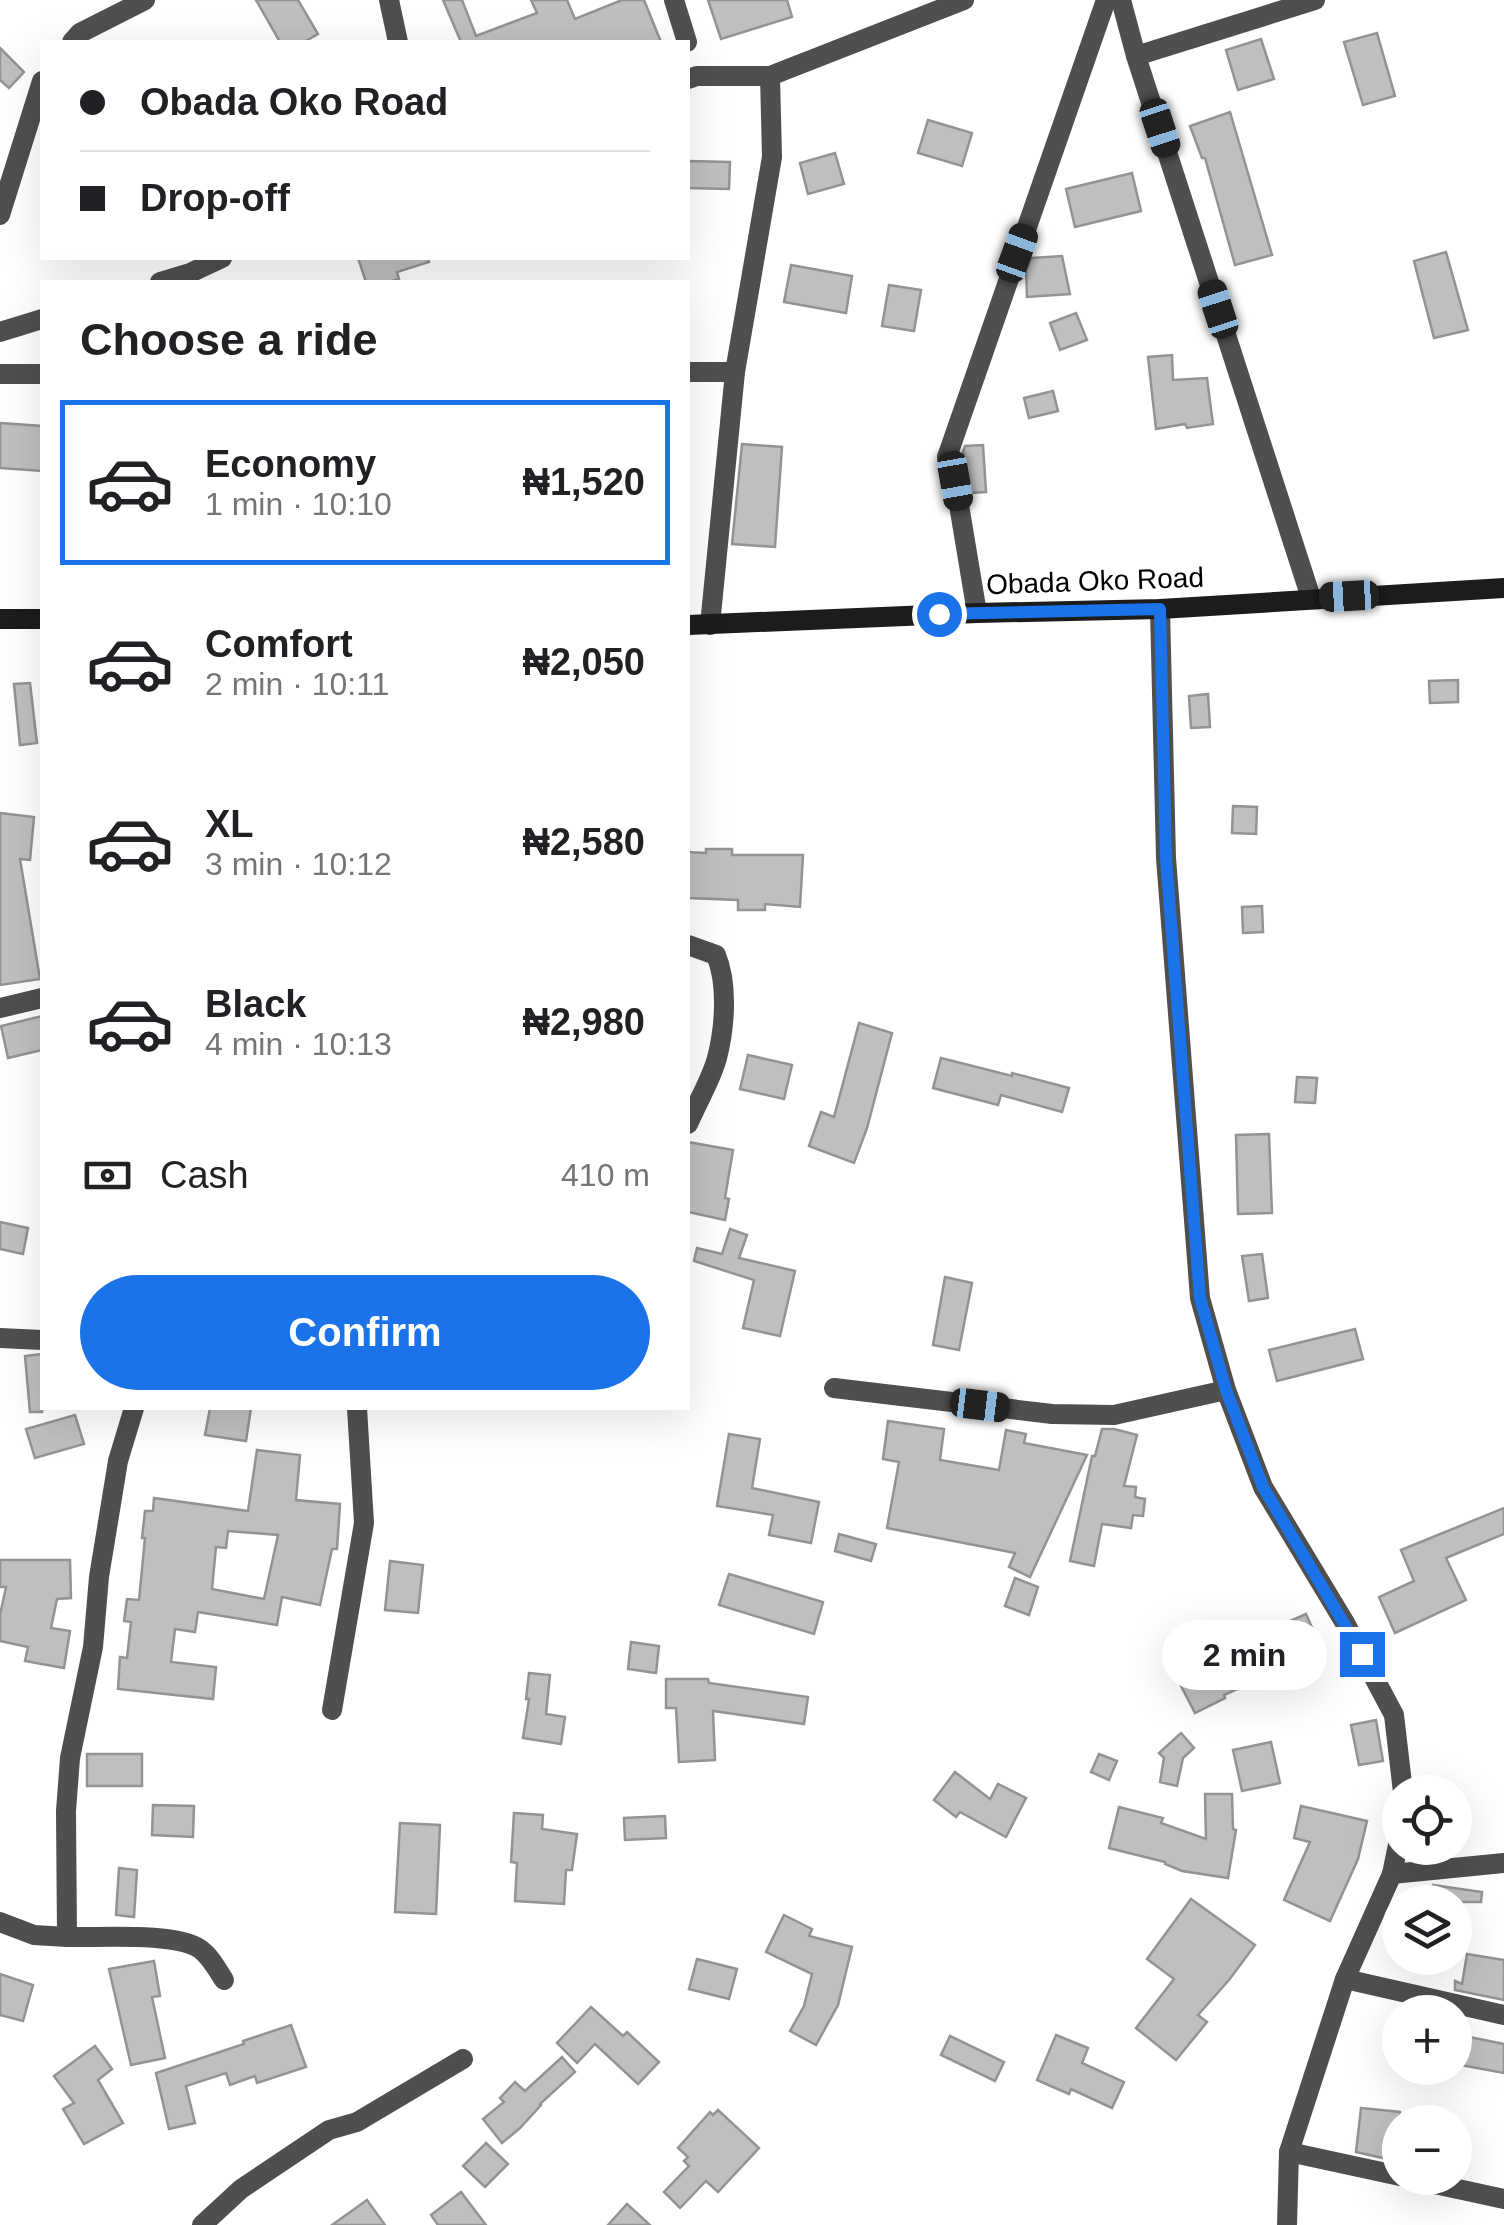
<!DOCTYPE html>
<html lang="en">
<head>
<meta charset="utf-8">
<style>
  :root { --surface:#fff; --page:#f6f6f6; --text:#202124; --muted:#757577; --line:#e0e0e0; --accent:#1a73e8 }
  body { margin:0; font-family:Arial,sans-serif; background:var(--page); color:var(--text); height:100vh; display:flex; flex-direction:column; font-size:38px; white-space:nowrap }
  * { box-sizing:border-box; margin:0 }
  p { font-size:32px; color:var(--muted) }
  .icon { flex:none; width:55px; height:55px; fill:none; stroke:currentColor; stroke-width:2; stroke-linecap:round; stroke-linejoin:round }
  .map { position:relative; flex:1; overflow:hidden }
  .drawer { position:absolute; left:40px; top:280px; width:650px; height:1130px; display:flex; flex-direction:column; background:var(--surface); border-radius:0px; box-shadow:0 10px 40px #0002 }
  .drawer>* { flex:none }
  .banner { position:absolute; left:40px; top:40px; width:650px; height:220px; border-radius:0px; box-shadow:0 10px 40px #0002; display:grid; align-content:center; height:220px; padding:0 40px; background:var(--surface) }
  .tools { position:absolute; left:1382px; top:1775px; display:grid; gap:20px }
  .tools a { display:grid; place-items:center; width:90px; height:90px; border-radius:50%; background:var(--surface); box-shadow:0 10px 40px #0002; font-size:50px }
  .end { position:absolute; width:45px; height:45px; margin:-22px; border:12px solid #1a73e8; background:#fff; box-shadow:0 0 0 5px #fff }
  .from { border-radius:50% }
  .bubble { position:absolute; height:70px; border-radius:35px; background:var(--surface); box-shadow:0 10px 40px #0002; font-size:32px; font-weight:700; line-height:70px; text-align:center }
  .car { position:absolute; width:30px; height:60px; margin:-30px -15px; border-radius:12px; box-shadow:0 0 8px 2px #0007; background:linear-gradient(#222 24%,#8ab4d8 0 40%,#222 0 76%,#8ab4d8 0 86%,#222 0) }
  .banner b { display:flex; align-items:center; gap:35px; height:95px; font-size:38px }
  .banner b+b { border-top:2px solid var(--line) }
  .banner i { width:25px; height:25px; background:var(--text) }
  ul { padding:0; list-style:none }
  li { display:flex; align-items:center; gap:30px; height:165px; margin:0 20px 15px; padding:0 20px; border:5px solid transparent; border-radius:0px }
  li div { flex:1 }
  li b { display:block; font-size:38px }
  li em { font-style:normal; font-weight:700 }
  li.active { border-color:var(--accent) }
  li>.icon { width:90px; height:90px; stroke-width:1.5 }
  h2 { padding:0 40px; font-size:45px; line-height:120px }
  .pay { display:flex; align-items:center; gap:25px; height:110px; padding:0 40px; font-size:38px }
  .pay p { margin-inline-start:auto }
  .cta { display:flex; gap:20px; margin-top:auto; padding:20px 40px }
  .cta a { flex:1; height:115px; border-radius:60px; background:var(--accent); color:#fff; font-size:40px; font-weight:700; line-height:115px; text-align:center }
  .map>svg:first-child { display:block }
</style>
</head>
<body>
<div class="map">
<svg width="1504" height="2225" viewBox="0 0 1504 2225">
  <rect width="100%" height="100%" fill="#fff"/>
  <g fill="#bfbfbf" stroke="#939393" stroke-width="2.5" fill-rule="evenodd">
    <path d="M256 0H298L318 34 304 42H280Z"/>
    <path d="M443 0H462L476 36 537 13 531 0H567L575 19 622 0H644L661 42H461Z"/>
    <path d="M708 0H787L792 17 721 39Z"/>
    <path d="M1377 33 1395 96 1363 105 1344 42Z"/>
    <path d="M1261 39 1274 79 1238 90 1226 50Z"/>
    <path d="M0 48 24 72 9 88 0 80Z"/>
    <path d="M1230 112 1272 255 1235 265 1205 158H1202L1190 126Z"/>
    <path d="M928 120 972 133 962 166 918 153Z"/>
    <path d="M835 153 844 184 808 194 800 163Z"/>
    <path d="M688 161 730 162 729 189 688 188Z"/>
    <path d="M1132 173 1141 211 1075 227 1066 189Z"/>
    <path d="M1446 252 1468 330 1434 338 1414 261Z"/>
    <path d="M1062 256 1070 294 1027 297 1026 271 1031 258Z"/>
    <path d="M358 258H428L429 262 397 272 399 279 389 282H366Z"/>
    <path d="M791 265 852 276 846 313 784 302Z"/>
    <path d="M889 285 921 290 914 331 882 326Z"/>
    <path d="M1076 313 1087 340 1060 350 1050 323Z"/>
    <path d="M1172 355 1173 380 1207 378 1213 424 1187 428 1185 424 1156 429 1148 357Z"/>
    <path d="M1053 391 1058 411 1029 418 1024 398Z"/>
    <path d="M0 423 42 426V471L0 468Z"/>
    <path d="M742 444 782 447 775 547 732 544Z"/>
    <path d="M983 445 986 492 971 493 963 452 965 446Z"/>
    <path d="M1458 680V702L1430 703 1429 681Z"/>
    <path d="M30 683 37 743 20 745 14 684Z"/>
    <path d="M1208 694 1210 727 1191 728 1189 696Z"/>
    <path d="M1233 806 1257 807 1256 834 1232 833Z"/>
    <path d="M0 813 34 817 30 860 20 859 40 979 0 985Z"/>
    <path d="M706 849H732V855H803L800 907 765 904V910H738V900L688 898V852L706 853Z"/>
    <path d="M1262 906 1263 932 1243 933 1242 907Z"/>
    <path d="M42 1016V1050L8 1058 1 1026Z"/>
    <path d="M859 1023 892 1033 867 1128 854 1163 809 1146 821 1112 834 1117Z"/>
    <path d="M748 1055 792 1065 784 1099 740 1089Z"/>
    <path d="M941 1058 1012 1076V1073L1069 1088 1062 1112 1001 1095 998 1105 933 1088Z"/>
    <path d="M1297 1077 1317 1078 1315 1103 1295 1102Z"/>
    <path d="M1269 1134 1272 1213 1238 1214 1236 1135Z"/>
    <path d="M688 1142 733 1150 725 1198 729 1199 725 1220 688 1212Z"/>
    <path d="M0 1222 28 1228 23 1254 0 1249Z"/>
    <path d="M730 1229 747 1235 739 1258 795 1271 780 1336 743 1328 754 1280 694 1261 697 1248 722 1254Z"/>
    <path d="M1262 1254 1268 1298 1249 1301 1242 1256Z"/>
    <path d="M945 1277 972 1283 959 1350 933 1345Z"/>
    <path d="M1355 1329 1363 1359 1277 1381 1269 1350Z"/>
    <path d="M42 1354V1412H30L25 1356Z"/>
    <path d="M210 1408H251L246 1441 205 1435Z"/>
    <path d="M75 1415 84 1444 35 1458 26 1429Z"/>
    <path d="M888 1421 944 1429 940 1460 999 1470 1006 1430 1026 1434 1024 1443 1087 1455 1030 1577 1009 1567 1015 1553 887 1528 899 1462 883 1459Z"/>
    <path d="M1102 1429H1114L1137 1435 1124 1486 1136 1487 1135 1497 1145 1499 1143 1516 1133 1515 1131 1528 1102 1524 1094 1566 1070 1561 1092 1456H1095Z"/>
    <path d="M729 1434 760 1439 752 1488 819 1502 811 1543 769 1535 773 1515 717 1506Z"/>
    <path d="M257 1450 300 1455 296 1500 340 1504 337 1549H332L320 1605 282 1597 277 1625 198 1612 195 1632 175 1629 171 1662 216 1667 213 1699 118 1689 120 1657 127 1658 131 1622 124 1621 127 1599 139 1600 145 1538H142L145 1511H153L154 1498 248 1511ZM228 1531 278 1535 264 1599 212 1589 216 1547 226 1548Z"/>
    <path d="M1504 1508V1534L1446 1558 1466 1600 1395 1633 1379 1597 1414 1581 1401 1550Z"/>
    <path d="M839 1534 876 1544 871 1561 835 1551Z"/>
    <path d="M0 1560H70L71 1598 57 1599 51 1628 70 1631 64 1668 25 1661 28 1647 0 1641V1615L6 1587H0Z"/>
    <path d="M390 1561 423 1565 418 1613 385 1610Z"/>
    <path d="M729 1574 823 1602 814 1634 719 1605Z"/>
    <path d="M1015 1578 1038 1587 1029 1615 1005 1606Z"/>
    <path d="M1306 1614 1318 1641 1269 1663 1256 1636Z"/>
    <path d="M631 1642 659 1646 656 1673 628 1669Z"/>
    <path d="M1260 1661 1266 1676 1224 1695 1225 1698 1195 1713 1179 1682 1210 1667 1216 1680Z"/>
    <path d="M529 1673 550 1675 546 1714 565 1717 561 1744 523 1738 529 1699H526Z"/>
    <path d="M666 1679H708L709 1683 808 1697 804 1724 713 1711 715 1760 679 1762 676 1708H666Z"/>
    <path d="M1376 1720 1383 1761 1359 1765 1351 1725Z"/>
    <path d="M1181 1733 1194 1748 1183 1758 1177 1786 1160 1782 1164 1758 1159 1753Z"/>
    <path d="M1271 1742 1280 1783 1242 1791 1233 1750Z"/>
    <rect x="87" y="1754" width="55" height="32"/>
    <path d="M1099 1754 1117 1761 1109 1780 1091 1772Z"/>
    <path d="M955 1772 990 1799 998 1784 1026 1798 1006 1837 960 1812 956 1817 934 1800Z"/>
    <path d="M1205 1794H1232L1233 1829 1236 1830 1228 1878 1182 1871 1165 1864V1862L1109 1848 1119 1807 1163 1818 1161 1823 1206 1839Z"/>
    <path d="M153 1805 194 1806 193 1837 152 1835Z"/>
    <path d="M1301 1806 1367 1821 1358 1859 1330 1921 1284 1900 1310 1842 1294 1838Z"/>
    <path d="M514 1813 543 1815 542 1829 577 1834 572 1870H566L564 1904 515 1901 517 1863 511 1862Z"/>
    <path d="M665 1816 666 1838 625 1840 624 1818Z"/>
    <path d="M400 1823 440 1825 436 1914 395 1912Z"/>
    <path d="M119 1868 137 1870 134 1917 116 1915Z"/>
    <path d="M1433 1885 1482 1892 1481 1902H1431Z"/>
    <path d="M1191 1899 1255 1945 1229 1980 1198 2015 1207 2022 1176 2060 1136 2028 1174 1979 1147 1959Z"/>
    <path d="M784 1915 812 1929 809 1936 852 1947 838 2005 816 2045 790 2031 804 2006 812 1974 766 1952Z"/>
    <path d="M1467 1954 1504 1960V2000L1455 1990V1981L1462 1984Z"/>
    <path d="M697 1959 737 1969 729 1999 689 1989Z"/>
    <path d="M154 1961 160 1996 152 1997 165 2058 131 2065 109 1969Z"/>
    <path d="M0 1974 33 1985 23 2021 0 2015Z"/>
    <path d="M591 2007 623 2036 627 2032 659 2062 638 2084 595 2044 577 2063 557 2043Z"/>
    <path d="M1455 2018 1466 2021 1464 2035H1460L1504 2044V2073L1455 2064Z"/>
    <path d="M291 2025 306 2067 257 2083 255 2076 230 2085 226 2073 186 2086 195 2123 169 2129 156 2073 244 2044 243 2041Z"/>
    <path d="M1056 2035 1088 2048 1082 2063 1124 2082 1112 2108 1071 2089 1069 2094 1037 2080Z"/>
    <path d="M950 2036 1004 2062 995 2081 941 2055Z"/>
    <path d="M95 2046 112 2069 98 2080 123 2123 84 2144 63 2109 74 2103 54 2076Z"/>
    <path d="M562 2057 575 2072 540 2104 541 2105 520 2128 502 2143 483 2119 504 2102 500 2098 515 2082 525 2091Z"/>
    <path d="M1361 2108 1400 2112V2162L1356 2152Z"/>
    <path d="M718 2110 759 2148 718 2192 706 2181 680 2208 664 2192 689 2166 684 2161 688 2157 678 2148 710 2112 713 2115Z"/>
    <path d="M486 2143 508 2164 485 2187 463 2166Z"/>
    <path d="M461 2192 486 2225H438L431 2215Z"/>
    <path d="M367 2200 385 2225H332Z"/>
    <path d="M627 2204 650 2225H608Z"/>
  </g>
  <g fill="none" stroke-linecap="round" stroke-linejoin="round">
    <g stroke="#4f4f4f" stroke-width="20">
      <path d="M389 0 398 42"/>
      <path d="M674 0 687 42"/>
      <path d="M1121 0 1136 56 1311 598"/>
      <path d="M72 42 80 33 145 0"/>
      <path d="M1136 56 1315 0"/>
      <path d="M770 76 964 0"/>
      <path d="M688 79 697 76H770L772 157 735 372 710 625"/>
      <path d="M0 215 42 81"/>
      <path d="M160 282 190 273 222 258"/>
      <path d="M0 332 42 319"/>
      <path d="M688 372H735"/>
      <path d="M0 374H42"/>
      <path d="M1160 609 1166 858 1200 1298 1226 1390 1263 1487 1345 1623 1394 1715 1403 1792"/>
      <path d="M977 613 955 481 947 457 1106 0"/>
      <path d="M688 945 716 955C728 984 725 1027 717 1058 711 1080 697 1103 688 1124"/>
      <path d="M0 1008 42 998"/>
      <path d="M0 1338 42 1340"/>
      <path d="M834 1388 1052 1414 1114 1415 1226 1390"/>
      <path d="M332 1710 364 1523 357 1408"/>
      <path d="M1392 1874 1504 1863"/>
      <path d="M0 1922 34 1935 67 1937 66 1811 70 1758 93 1647 99 1577 118 1461 134 1408"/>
      <path d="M67 1937C99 1938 175 1932 200 1949 210 1956 217 1969 224 1980"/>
      <path d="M1345 1979 1504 2015"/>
      <path d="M1289 2152 1400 2176"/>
      <path d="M1407 2178 1504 2199"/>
      <path d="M202 2225 241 2189 329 2130 357 2122 463 2059"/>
      <path d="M1287 2225 1289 2152 1345 1979 1392 1874 1400 1835"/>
    </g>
    <g stroke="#1c1c1c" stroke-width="20">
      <path d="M0 619H42"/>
      <path d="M688 625 977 613 1160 609 1504 588"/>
    </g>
  </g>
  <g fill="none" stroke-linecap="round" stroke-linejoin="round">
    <path stroke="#1a73e8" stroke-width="12" d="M939 614 1160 609 1166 858 1200 1298 1226 1390 1263 1487 1362 1654"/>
  </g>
  <g text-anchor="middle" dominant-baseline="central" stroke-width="8" stroke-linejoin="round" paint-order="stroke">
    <g font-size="28" fill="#000" stroke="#fff">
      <text transform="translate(1095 581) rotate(-2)">Obada Oko Road</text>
    </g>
  </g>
</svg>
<div class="tools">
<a><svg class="icon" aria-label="locate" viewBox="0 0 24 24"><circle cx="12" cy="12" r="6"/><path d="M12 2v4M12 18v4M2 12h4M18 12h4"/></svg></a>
<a><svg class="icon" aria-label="layers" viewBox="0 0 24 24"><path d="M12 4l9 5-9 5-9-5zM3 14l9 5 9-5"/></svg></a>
<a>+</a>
<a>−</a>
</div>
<i class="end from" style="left:939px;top:614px"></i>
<i class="end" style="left:1362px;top:1654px"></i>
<div class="bubble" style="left:1162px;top:1620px;width:165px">2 min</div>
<i class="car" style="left:1160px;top:128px;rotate:162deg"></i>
<i class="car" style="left:1017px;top:253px;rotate:20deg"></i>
<i class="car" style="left:1218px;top:309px;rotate:342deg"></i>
<i class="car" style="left:955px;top:481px;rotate:170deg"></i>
<i class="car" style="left:1349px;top:596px;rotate:267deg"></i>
<i class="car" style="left:980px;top:1405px;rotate:97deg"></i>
<div class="banner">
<b><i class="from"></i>Obada Oko Road</b>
<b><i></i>Drop-off</b>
</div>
<section class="drawer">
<h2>Choose a ride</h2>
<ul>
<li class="active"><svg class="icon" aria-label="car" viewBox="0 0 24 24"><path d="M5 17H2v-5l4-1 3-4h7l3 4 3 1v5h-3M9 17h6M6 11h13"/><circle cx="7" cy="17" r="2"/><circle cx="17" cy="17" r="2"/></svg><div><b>Economy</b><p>1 min · 10:10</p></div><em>₦1,520</em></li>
<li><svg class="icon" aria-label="car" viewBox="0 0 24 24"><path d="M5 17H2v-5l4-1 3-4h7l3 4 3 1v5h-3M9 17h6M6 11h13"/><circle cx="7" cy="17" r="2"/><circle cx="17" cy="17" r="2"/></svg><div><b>Comfort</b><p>2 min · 10:11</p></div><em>₦2,050</em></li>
<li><svg class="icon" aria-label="car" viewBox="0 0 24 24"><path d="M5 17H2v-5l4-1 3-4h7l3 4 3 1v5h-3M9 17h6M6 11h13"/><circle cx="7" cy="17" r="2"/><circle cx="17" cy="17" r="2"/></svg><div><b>XL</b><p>3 min · 10:12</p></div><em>₦2,580</em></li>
<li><svg class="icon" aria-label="car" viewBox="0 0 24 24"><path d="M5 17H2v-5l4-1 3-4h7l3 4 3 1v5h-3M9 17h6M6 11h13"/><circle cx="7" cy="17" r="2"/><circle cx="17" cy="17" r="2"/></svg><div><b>Black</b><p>4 min · 10:13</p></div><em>₦2,980</em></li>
</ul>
<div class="pay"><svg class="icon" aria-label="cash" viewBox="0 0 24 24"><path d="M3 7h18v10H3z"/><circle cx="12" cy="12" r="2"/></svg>Cash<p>410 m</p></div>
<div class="cta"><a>Confirm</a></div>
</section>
</div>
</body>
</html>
